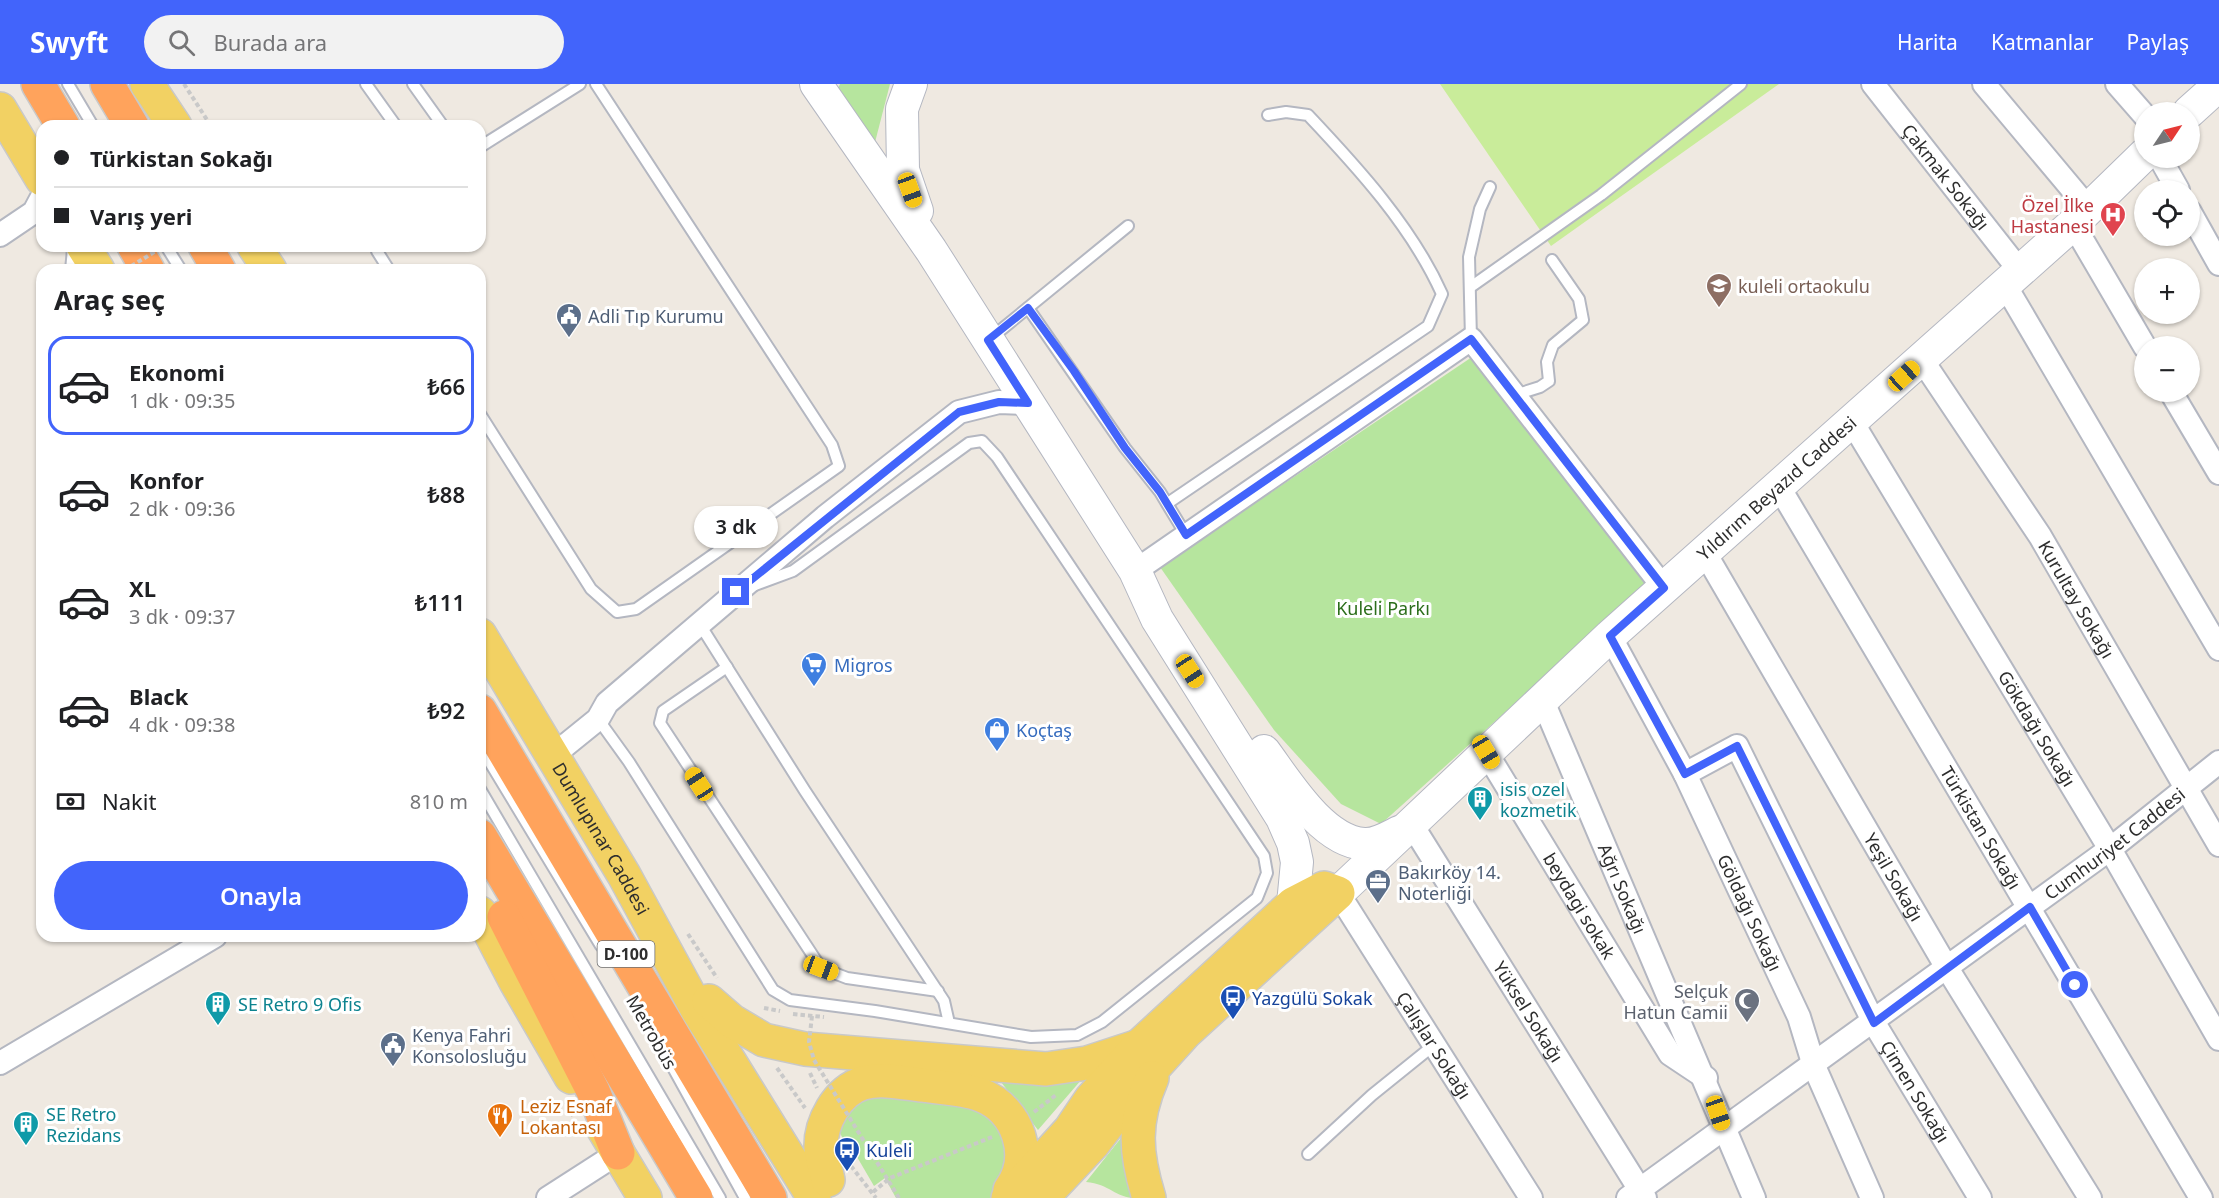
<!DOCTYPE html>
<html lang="tr">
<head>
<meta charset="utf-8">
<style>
  :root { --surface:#fff; --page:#f2f2f2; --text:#202124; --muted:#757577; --line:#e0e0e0; --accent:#4264fb }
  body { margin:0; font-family:"Noto Sans",sans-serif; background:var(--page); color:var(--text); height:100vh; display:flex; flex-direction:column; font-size:22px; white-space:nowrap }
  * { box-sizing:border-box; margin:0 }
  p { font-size:20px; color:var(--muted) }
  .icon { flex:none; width:33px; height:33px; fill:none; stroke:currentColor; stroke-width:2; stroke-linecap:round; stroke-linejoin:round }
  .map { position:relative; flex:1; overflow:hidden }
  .side { position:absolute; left:36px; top:180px; width:450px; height:678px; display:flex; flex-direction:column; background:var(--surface); border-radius:18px; box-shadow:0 2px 4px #0004 }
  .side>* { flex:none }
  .hud { position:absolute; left:36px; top:36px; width:450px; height:132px; border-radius:18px; box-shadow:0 2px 4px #0004; display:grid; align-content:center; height:132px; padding:0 18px; background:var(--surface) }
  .needle { width:39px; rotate:55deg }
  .buttons { position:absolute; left:2134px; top:18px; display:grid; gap:12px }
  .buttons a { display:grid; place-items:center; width:66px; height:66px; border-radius:50%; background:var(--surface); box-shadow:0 2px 4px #0004; font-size:30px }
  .end { position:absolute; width:27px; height:27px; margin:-14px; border:8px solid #4264fb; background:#fff; box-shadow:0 0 0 3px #fff }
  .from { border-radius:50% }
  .bubble { position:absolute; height:42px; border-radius:21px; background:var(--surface); box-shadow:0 2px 4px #0004; font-size:20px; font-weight:600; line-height:42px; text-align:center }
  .car { position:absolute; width:18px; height:36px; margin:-18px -9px; border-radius:8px; box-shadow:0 0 4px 2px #0007; background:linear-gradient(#f5c518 24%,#345 0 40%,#f5c518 0 76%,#345 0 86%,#f5c518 0) }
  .hud b { display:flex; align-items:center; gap:21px; height:57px; font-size:22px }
  .hud b+b { border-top:2px solid var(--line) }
  .hud i { width:15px; height:15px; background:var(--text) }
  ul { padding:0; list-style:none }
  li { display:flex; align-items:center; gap:18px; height:99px; margin:0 12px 9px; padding:0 6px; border:3px solid transparent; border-radius:18px }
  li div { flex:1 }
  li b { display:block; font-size:22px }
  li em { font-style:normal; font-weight:600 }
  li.on { border-color:var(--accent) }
  li>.icon { width:54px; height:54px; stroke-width:1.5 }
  h2 { padding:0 18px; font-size:27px; line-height:72px }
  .pay { display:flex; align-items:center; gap:15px; height:66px; padding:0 18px; font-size:22px }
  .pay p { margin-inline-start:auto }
  .primary-button { display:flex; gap:12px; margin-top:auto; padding:12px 18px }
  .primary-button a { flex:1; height:69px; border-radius:36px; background:var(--accent); color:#fff; font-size:24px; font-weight:600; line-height:69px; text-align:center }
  header { display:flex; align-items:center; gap:36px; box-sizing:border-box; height:84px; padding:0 30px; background:var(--accent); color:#fff }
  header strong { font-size:28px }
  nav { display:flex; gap:33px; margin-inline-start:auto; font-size:21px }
  .search { width:420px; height:54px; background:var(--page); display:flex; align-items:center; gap:15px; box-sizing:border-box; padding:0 21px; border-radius:33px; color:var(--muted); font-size:22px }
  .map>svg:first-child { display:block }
</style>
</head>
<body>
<header>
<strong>Swyft</strong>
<div class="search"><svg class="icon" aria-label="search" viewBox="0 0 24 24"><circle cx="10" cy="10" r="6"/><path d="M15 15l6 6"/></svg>Burada ara</div>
<nav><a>Harita</a><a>Katmanlar</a><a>Paylaş</a></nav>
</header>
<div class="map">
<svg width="2219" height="1114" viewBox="0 0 2219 1114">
  <rect width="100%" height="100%" fill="#efe9e1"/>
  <g fill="#b6e59e">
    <path d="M840 0H890L873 66 836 9Z"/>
    <path d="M1472 273 1649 499 1381 740 1341 720 1274 646 1160 483Z"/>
    <path d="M1082 995 1038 1046 1001 998 1049 1002Z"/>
    <path d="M870 1013 929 1016 980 1024 1001 1047 1007 1070 994 1111 990 1114H896L885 1094 874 1102 853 1066 849 1067 838 1045 854 1020Z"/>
    <path d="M1121 1054 1124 1078 1136 1114C1115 1114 1110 1100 1086 1098Z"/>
  </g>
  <path fill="#c9ec9a" d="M1440 0H1779L1551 162Z"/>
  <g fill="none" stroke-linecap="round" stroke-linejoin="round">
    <defs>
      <g id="lane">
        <path d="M68 0 93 42"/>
        <path d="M366 0 396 42"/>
        <path d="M413 0 443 42"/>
        <path d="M480 63 580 0"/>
        <path d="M166 162 181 186"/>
        <path d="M378 162 377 167 389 186"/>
        <path d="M71 186 73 165"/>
        <path d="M1472 202 1601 111 1741 0"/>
        <path d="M1028 224 1125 364 1160 408 1186 451"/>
        <path d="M991 254 1128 142"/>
        <path d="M1471 255 1469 173 1480 125 1490 103"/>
        <path d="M1515 311 1540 303 1549 297 1547 278 1553 261 1583 236 1579 215 1552 176"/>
        <path d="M480 330 591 505 617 528 636 525 839 382 832 361 596 0"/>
        <path d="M1168 419 1428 242 1442 210C1412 143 1358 84 1308 31L1286 28 1268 31"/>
        <path d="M699 539 805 707 944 917 949 939"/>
        <path d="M727 583 663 627 660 639 821 884 847 894 938 907"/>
        <path d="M598 635 629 678 773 906 790 916 875 927 1031 953 1077 951 1102 938 1257 814 1267 789 1264 772 997 373 982 357 969 359 793 487 755 501"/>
        <path d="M480 662 601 862"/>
        <path d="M480 705 720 1114"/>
        <path d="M660 960 745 1114"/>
        <path d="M1308 1070 1372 1011 1434 961"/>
      </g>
      <g id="street">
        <path id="s1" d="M1873 0 2020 187"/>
        <path d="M1984 0 2088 124"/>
        <path d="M2117 0 2145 32"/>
        <path d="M2160 74 2178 106"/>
        <path d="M2190 128 2219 180"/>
        <path d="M2073 140 2145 263"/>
        <path d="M0 151 34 128 42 113"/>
        <path d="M2005 201 2219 565"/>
        <path id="s2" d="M1922 276 2040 452 2219 761"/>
        <path d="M2171 308 2219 389"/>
        <path id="s3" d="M1852 338 2110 765 2219 955"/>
        <path id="s4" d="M1779 403 2201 1114"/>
        <path id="s5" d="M1705 469 1947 884 2090 1114"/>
        <path d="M1135 487 1471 255 1664 504"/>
        <path id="s6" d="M1610 552 1685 690 1799 933 1814 982 1872 1114"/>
        <path id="s7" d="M1542 615 1754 1114"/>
        <path id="s8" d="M1486 668 1670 970 1706 994"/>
        <path d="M551 673 598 635 607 619 825 433 959 328 999 318 1028 319"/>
        <path id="s9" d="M1685 690 1737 662 1874 939 1980 1114"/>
        <path id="s10" d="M1412 741 1645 1114"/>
        <path id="s11" d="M1338 809 1531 1114"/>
        <path d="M0 979 215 852"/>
        <path d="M548 1114 618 1069"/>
        <path id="s12" d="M1628 1114 2110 765 2219 678"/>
      </g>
      <g id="secondary">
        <path d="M816 0 931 166 1135 487 1157 535 1282 734 1293 759 1297 778 1293 820"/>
        <path d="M911 0 902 25 903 86 917 127"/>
        <path d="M2189 28 2219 1"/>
        <path d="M1264 667C1287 698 1322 757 1364 760 1376 761 1389 753 1399 748"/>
        <path id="s13" d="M1338 809 1610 552 2073 140 2145 70"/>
      </g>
      <g id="primary">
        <path d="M147 0 175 42"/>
        <path d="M0 25 42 95"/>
        <path d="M83 162 98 186"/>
        <path d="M254 162 270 186"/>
        <path id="s14" d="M480 551 624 791 697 925 814 1114"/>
        <path d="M480 829 516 898 571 993"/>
        <path d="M709 917 732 937 764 956 805 965 1046 985 1087 979 1136 963"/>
        <path d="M603 1044 645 1114"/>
        <path d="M828 1096C826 1086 822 1075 821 1065 820 1039 837 1007 863 999 882 994 903 999 922 1001 941 1004 963 1004 981 1011 1019 1026 1034 1073 1010 1106"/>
        <path d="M1008 1114 1070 1046 1091 1015 1138 963 1293 820 1324 804 1338 809 1186 948 1138 1001 1093 1060 1042 1114"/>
        <path d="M1149 1114C1135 1069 1133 1038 1152 994"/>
      </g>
      <g id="highway">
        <path d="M38 0 63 42"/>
        <path d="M107 0 132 42"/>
        <path d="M134 162 148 186"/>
        <path d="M205 162 219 186"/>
        <path d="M480 627 770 1114"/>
        <path d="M480 752 696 1114"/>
        <path d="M504 833 593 1007 618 1069"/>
      </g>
    </defs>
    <use href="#lane" stroke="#b4b7c1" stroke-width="14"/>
    <use href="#street" stroke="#b4b7c1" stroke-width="26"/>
    <use href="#secondary" stroke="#b4b7c1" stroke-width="34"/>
    <use href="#primary" stroke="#c9c9c9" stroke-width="36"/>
    <use href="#highway" stroke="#c9c9c9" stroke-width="36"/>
    <g stroke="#c9c9c9" stroke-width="4" stroke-dasharray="4.5 3" stroke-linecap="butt">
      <path d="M184 0 211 42"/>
      <path d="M688 850 717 894"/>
      <path d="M764 924 780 927"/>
      <path d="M777 984 805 1024"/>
      <path d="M810 989 817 1004"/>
      <path d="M566 1018 573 1032"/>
      <path d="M1034 1028 1056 1011"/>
      <path d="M851 1082 876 1114"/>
      <path d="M873 1108 890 1094 992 1053"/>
    </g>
    <use href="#lane" stroke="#fff" stroke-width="10"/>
    <use href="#street" stroke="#fff" stroke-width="22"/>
    <use href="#secondary" stroke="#fff" stroke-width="32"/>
    <use href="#primary" stroke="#f2d163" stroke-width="33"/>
    <use href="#highway" stroke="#ffa35c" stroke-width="33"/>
    <g stroke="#c9c9c9" stroke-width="4" stroke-dasharray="4.5 3" stroke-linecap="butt">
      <path d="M125 186 164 162"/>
      <path d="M793 930 824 933"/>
      <path d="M812 932 809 958 814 976 899 1114"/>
    </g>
  </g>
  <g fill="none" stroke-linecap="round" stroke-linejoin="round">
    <path stroke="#4264fb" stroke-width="8" d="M736 508 959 328 999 318 1028 319 988 256 1028 224 1074 287 1125 364 1160 408 1186 451 1471 255 1664 504 1610 552 1685 690 1737 662 1874 939 2030 823 2075 901"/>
  </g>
  <defs>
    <symbol id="hospital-pin" viewBox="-11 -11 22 30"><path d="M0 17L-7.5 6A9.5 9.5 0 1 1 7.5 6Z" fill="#e0444e" stroke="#fff"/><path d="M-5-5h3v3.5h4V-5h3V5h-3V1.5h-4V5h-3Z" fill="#fff"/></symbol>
    <symbol id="school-pin" viewBox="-11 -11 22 30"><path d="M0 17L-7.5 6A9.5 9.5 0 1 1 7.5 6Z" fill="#8d6e63" stroke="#fff"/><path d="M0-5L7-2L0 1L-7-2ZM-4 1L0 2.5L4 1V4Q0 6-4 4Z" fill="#fff"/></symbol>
    <symbol id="civic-pin" viewBox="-11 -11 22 30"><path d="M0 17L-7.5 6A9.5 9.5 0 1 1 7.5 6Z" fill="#5c6f8a" stroke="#fff"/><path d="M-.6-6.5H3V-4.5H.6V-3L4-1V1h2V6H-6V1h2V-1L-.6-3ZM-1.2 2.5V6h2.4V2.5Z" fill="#fff"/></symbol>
    <symbol id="supermarket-pin" viewBox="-11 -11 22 30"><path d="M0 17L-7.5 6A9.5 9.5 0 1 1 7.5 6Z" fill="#3f7fe0" stroke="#fff"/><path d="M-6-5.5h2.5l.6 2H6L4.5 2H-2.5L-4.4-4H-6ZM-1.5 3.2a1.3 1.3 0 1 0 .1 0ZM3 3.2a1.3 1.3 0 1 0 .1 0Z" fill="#fff"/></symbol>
    <symbol id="shop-pin" viewBox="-11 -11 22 30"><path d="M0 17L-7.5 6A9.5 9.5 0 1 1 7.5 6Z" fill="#3f7fe0" stroke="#fff"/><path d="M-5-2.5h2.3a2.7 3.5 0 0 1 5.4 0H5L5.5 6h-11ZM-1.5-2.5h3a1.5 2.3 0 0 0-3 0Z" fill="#fff"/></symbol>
    <symbol id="building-pin" viewBox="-11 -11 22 30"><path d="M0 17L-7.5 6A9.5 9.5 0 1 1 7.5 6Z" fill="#0f9aa8" stroke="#fff"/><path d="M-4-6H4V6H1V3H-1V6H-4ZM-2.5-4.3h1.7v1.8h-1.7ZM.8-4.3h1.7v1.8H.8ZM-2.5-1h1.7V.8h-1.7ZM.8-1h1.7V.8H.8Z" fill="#fff"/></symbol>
    <symbol id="office-pin" viewBox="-11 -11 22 30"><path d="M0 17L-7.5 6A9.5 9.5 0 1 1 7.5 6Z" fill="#5c6f8a" stroke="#fff"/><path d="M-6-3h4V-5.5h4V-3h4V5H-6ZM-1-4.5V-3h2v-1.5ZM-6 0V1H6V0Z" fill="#fff"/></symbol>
    <symbol id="bus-pin" viewBox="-11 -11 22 30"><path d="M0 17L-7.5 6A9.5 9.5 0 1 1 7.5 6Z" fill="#1a4fb4" stroke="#fff"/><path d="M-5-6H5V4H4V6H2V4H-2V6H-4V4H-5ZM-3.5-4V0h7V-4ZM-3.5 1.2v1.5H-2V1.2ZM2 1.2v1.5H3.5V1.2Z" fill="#fff"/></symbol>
    <symbol id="mosque-pin" viewBox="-11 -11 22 30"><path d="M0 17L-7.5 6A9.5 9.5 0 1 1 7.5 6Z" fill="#6b7280" stroke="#fff"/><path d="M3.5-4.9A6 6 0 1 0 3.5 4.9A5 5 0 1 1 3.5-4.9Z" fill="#fff"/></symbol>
    <symbol id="restaurant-pin" viewBox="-11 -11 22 30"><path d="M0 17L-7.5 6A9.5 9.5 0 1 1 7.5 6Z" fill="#e8710a" stroke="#fff"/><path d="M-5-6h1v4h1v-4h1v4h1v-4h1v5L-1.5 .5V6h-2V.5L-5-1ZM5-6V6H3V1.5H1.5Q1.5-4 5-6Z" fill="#fff"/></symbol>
  </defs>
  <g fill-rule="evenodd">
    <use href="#hospital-pin" x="2098" y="116" width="30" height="40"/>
    <use href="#school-pin" x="1704" y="187" width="30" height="40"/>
    <use href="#civic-pin" x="554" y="217" width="30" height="40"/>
    <use href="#supermarket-pin" x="799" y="566" width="30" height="40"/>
    <use href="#shop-pin" x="982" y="631" width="30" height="40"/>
    <use href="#building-pin" x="1465" y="700" width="30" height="40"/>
    <use href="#office-pin" x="1363" y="783" width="30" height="40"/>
    <use href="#bus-pin" x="1218" y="899" width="30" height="40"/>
    <use href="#mosque-pin" x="1732" y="902" width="30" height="40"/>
    <use href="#building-pin" x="203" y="905" width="30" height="40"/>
    <use href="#civic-pin" x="378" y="946" width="30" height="40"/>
    <use href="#restaurant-pin" x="485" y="1017" width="30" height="40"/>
    <use href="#building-pin" x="11" y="1025" width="30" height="40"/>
    <use href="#bus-pin" x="832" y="1051" width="30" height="40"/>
  </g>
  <g text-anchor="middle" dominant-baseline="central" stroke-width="6" stroke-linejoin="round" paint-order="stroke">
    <rect fill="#fff" stroke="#6d6d6d" stroke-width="1.5" x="597.5" y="857" width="57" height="26" rx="4.5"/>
    <g font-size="16" font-weight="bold" fill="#2e2e2e">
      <text x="626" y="870">D-100</text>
    </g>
    <g font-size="18" fill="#2e2e2e" stroke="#fff">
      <text stroke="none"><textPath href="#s1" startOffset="118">Çakmak Sokağı</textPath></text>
      <text stroke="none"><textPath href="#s13" startOffset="597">Yıldırım Beyazıd Caddesi</textPath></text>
      <text stroke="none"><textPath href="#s2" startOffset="285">Kurultay Sokağı</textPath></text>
      <text stroke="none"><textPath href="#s3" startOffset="358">Gökdağı Sokağı</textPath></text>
      <text stroke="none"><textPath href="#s4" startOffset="396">Türkistan Sokağı</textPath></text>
      <text stroke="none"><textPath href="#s14" startOffset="237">Dumlupınar Caddesi</textPath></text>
      <text stroke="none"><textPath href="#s12" startOffset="602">Cumhuriyet Caddesi</textPath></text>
      <text stroke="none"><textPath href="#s5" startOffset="375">Yeşil Sokağı</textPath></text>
      <text stroke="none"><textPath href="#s7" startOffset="206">Ağrı Sokağı</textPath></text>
      <text stroke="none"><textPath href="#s8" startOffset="180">beydagi sokak</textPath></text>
      <text stroke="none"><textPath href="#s6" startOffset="310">Göldağı Sokağı</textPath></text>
      <text stroke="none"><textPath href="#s10" startOffset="220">Yüksel Sokağı</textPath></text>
      <text transform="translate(652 948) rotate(60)">Metrobüs</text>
      <text stroke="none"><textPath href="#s11" startOffset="180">Çalışlar Sokağı</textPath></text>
      <text stroke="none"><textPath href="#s9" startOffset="448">Çimen Sokağı</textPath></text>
    </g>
    <g font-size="18" fill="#be3a42" stroke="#fff" text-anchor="end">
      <text x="2094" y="121">Özel İlke<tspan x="2094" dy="21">Hastanesi</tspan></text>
    </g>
    <g font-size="18" fill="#785e54" stroke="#fff" text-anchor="start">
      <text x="1738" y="202">kuleli ortaokulu</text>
    </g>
    <g font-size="18" fill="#4e5e75" stroke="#fff" text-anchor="start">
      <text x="588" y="232">Adli Tıp Kurumu</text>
      <text x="1398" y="788">Bakırköy 14.<tspan x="1398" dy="21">Noterliği</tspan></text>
      <text x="412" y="951">Kenya Fahri<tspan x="412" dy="21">Konsolosluğu</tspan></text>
    </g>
    <g font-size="18" fill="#2c6e1b" stroke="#fff">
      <text x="1383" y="524">Kuleli Parkı</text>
    </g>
    <g font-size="18" fill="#366cbe" stroke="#fff" text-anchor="start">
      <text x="834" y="581">Migros</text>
      <text x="1016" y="646">Koçtaş</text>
    </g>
    <g font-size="18" fill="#0d838f" stroke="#fff" text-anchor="start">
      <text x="1500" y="705">isis ozel<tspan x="1500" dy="21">kozmetik</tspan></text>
      <text x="238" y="920">SE Retro 9 Ofis</text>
      <text x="46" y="1030">SE Retro<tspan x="46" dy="21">Rezidans</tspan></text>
    </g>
    <g font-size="18" fill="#5b616d" stroke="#fff" text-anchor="end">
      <text x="1728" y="907">Selçuk<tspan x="1728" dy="21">Hatun Camii</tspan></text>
    </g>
    <g font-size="18" fill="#164399" stroke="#fff" text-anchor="start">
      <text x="1252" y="914">Yazgülü Sokak</text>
      <text x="866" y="1066">Kuleli</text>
    </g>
    <g font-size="18" fill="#c56008" stroke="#fff" text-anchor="start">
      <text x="520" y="1022">Leziz Esnaf<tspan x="520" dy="21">Lokantası</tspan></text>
    </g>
  </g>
</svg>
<div class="buttons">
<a><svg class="needle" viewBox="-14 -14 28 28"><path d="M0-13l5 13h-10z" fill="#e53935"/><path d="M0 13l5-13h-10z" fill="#757577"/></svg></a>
<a><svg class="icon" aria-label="locate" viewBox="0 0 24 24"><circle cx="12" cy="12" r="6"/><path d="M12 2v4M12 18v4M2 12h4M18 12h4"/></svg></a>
<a>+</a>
<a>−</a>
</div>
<i class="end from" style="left:2075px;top:901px"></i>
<i class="end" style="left:736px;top:508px"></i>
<div class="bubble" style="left:694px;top:422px;width:84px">3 dk</div>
<i class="car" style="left:910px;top:106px;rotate:160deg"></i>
<i class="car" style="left:1904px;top:292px;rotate:48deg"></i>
<i class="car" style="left:1190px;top:587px;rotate:147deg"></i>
<i class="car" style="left:1486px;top:668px;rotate:149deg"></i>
<i class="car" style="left:699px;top:700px;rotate:327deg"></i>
<i class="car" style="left:821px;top:884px;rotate:111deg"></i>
<i class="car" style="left:1718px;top:1029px;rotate:161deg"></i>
<div class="hud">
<b><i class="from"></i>Türkistan Sokağı</b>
<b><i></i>Varış yeri</b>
</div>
<section class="side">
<h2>Araç seç</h2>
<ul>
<li class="on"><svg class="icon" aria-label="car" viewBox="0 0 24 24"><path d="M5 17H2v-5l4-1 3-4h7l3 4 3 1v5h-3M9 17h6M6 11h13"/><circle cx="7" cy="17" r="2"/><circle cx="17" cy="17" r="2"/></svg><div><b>Ekonomi</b><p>1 dk · 09:35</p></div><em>₺66</em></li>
<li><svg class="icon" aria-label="car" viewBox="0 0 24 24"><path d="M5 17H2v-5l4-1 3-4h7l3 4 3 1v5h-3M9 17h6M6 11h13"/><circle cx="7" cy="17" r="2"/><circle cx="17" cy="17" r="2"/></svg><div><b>Konfor</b><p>2 dk · 09:36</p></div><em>₺88</em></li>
<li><svg class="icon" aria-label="car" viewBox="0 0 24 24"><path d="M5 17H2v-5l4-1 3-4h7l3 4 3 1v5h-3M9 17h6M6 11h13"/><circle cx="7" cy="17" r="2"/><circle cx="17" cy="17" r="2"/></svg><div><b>XL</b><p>3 dk · 09:37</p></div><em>₺111</em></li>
<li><svg class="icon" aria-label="car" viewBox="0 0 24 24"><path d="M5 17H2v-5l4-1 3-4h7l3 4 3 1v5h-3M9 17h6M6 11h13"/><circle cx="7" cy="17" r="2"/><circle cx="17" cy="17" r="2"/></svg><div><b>Black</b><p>4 dk · 09:38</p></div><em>₺92</em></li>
</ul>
<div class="pay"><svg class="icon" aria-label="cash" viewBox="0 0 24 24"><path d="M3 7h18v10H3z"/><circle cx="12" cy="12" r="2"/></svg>Nakit<p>810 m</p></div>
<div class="primary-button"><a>Onayla</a></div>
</section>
</div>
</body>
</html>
